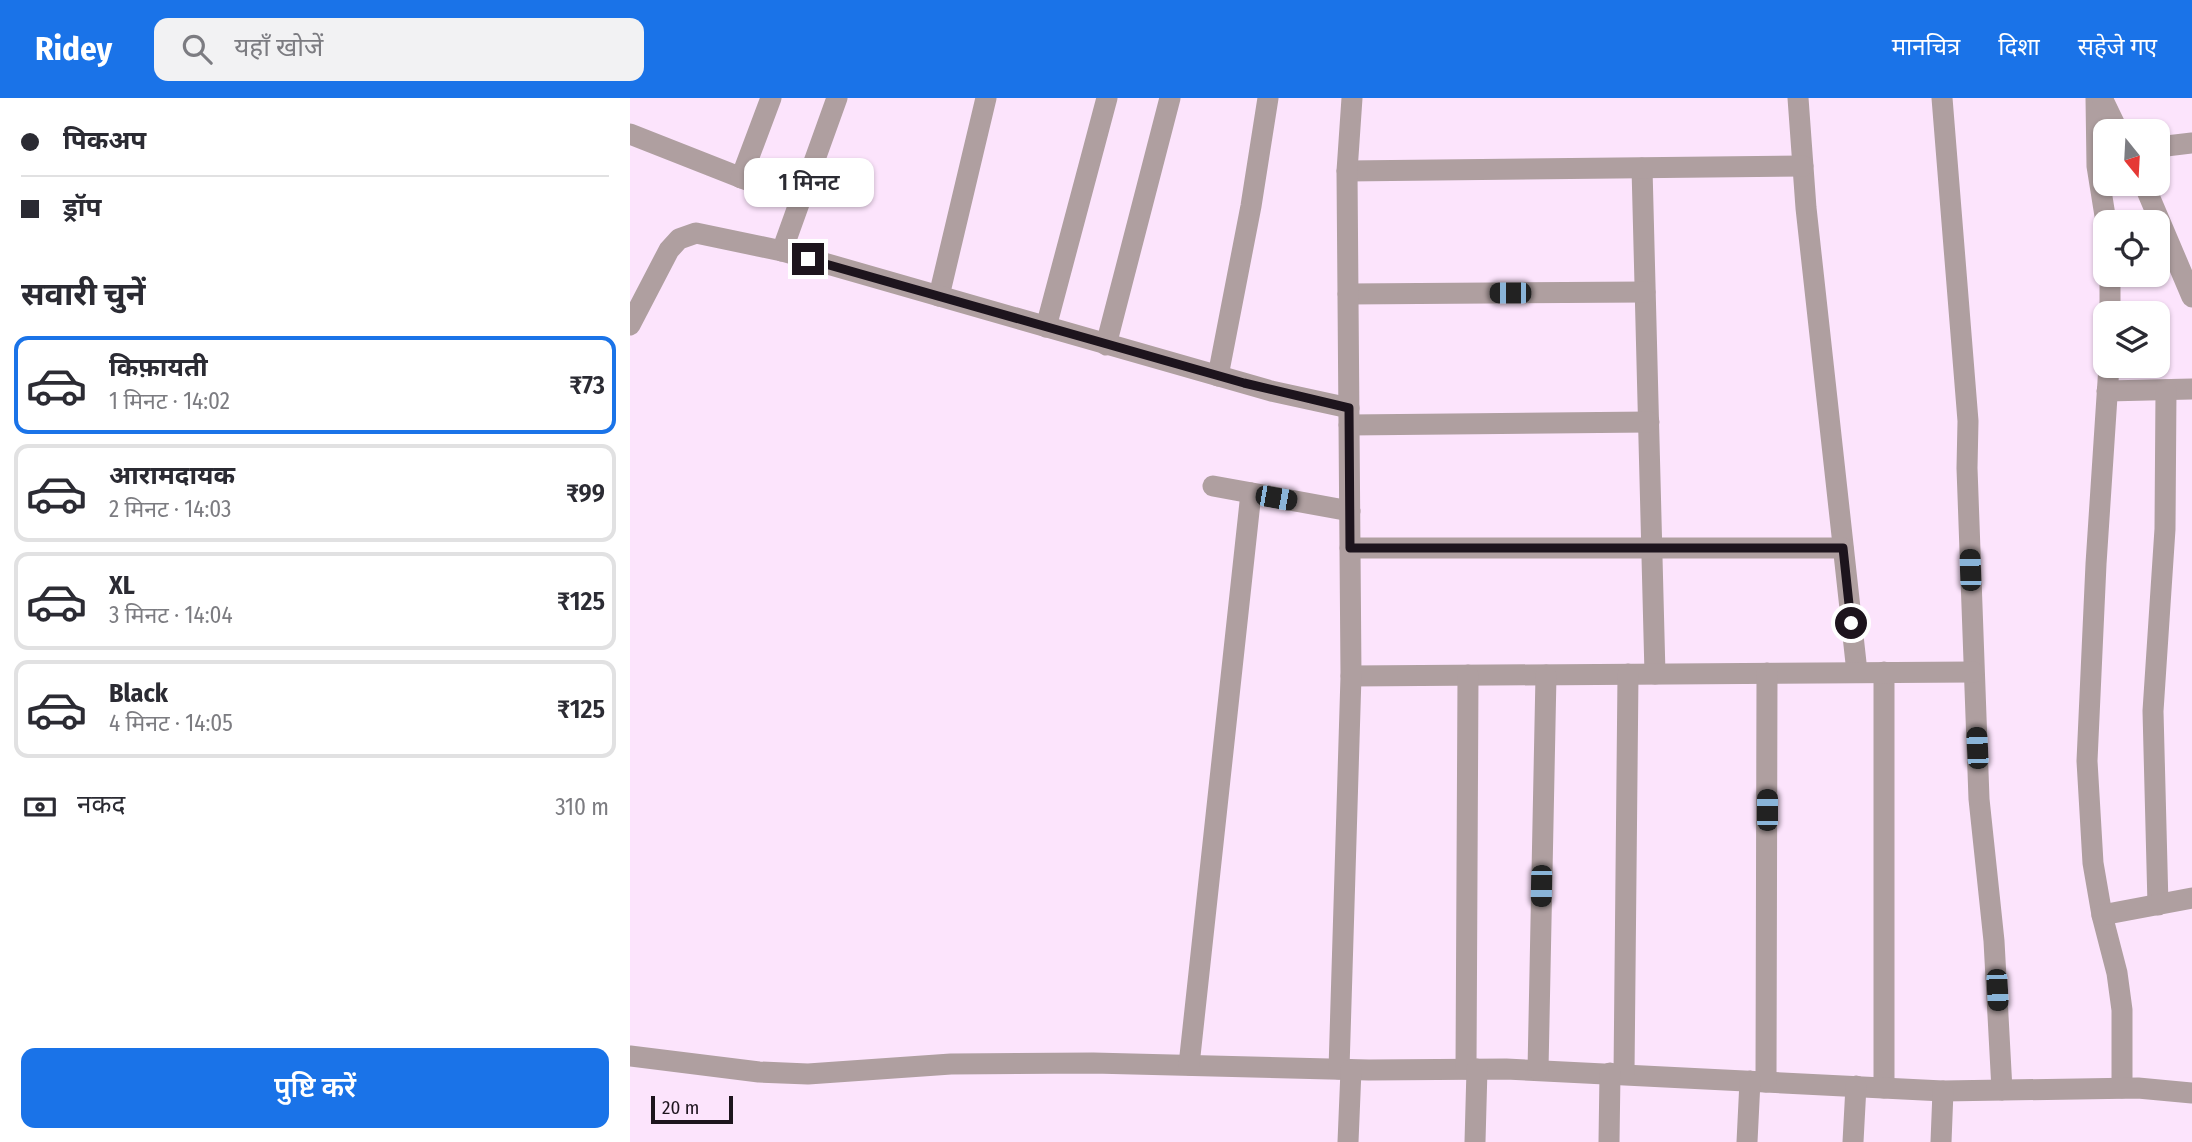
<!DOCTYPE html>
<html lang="hi">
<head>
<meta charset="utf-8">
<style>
  :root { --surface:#fff; --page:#f2f2f3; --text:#2b2b33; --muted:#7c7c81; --line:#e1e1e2; --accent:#1a73e8 }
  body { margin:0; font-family:"Fira Sans Condensed","Noto Sans Devanagari",sans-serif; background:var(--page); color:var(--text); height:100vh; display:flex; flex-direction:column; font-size:26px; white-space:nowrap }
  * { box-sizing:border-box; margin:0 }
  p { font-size:23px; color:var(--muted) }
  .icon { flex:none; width:38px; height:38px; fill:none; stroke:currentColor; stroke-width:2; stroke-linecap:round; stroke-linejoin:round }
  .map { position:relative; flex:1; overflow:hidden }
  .sheet { display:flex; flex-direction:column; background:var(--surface); width:630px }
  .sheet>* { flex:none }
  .hud { display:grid; align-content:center; height:154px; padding:0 21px; background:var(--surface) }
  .needle { width:46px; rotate:162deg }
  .buttons { position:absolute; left:1463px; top:21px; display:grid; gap:14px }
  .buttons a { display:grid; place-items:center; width:77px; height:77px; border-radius:14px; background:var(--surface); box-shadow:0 2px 5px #0004; font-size:35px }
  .scale { position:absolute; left:21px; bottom:18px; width:82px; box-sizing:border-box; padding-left:7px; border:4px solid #1d141d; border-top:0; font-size:19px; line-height:24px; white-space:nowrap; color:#1d141d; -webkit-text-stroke:5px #fce4fc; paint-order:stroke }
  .end { position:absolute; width:32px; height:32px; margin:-16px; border:9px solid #1d141d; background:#fff; box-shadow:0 0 0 4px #fff }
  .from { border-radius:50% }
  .bubble { position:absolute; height:49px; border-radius:14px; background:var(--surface); box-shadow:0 2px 5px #0004; font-size:23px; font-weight:600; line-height:49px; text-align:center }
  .car { position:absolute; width:21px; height:42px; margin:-21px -10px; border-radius:9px; box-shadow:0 0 5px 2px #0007; background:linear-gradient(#222 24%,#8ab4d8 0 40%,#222 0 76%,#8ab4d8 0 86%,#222 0) }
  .hud b { display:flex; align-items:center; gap:24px; height:66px; font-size:26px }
  .hud b+b { border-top:2px solid var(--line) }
  .hud i { width:18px; height:18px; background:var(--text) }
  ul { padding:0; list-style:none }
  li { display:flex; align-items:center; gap:21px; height:98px; margin:0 14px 10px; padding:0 7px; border:4px solid var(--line); border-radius:14px }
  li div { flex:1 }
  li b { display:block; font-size:26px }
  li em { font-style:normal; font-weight:600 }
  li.selected { border-color:var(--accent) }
  li>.icon { width:63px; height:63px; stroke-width:1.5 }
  h2 { padding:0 21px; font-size:32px; line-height:84px }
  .pay { display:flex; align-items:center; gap:18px; height:77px; padding:0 21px; font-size:26px }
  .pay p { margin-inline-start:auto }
  .cta { display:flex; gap:14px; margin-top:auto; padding:14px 21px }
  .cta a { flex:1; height:80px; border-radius:14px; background:var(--accent); color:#fff; font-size:28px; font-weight:600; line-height:80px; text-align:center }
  header { display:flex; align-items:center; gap:42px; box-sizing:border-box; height:98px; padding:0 35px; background:var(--accent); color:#fff }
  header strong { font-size:33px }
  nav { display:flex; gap:38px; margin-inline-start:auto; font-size:24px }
  .search { width:490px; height:63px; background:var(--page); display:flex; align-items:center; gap:18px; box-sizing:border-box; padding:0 24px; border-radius:14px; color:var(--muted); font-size:26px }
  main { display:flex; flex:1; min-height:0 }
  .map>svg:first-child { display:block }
</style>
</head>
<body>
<header>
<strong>Ridey</strong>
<div class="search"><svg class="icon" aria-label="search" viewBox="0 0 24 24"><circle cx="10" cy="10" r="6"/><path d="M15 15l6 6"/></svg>यहाँ खोजें</div>
<nav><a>मानचित्र</a><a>दिशा</a><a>सहेजे गए</a></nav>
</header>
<main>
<section class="sheet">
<div class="hud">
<b><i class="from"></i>पिकअप</b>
<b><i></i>ड्रॉप</b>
</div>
<h2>सवारी चुनें</h2>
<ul>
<li class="selected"><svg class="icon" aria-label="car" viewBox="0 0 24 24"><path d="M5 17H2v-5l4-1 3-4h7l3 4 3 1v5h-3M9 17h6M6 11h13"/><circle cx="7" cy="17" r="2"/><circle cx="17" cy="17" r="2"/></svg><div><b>किफ़ायती</b><p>1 मिनट · 14:02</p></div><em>₹73</em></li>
<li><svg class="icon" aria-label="car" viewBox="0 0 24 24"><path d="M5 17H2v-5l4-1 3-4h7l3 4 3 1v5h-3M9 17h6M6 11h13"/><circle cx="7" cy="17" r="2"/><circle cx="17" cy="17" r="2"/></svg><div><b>आरामदायक</b><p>2 मिनट · 14:03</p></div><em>₹99</em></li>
<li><svg class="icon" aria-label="car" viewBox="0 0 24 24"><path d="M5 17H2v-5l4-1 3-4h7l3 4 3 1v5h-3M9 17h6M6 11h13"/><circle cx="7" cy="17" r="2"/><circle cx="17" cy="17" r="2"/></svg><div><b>XL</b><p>3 मिनट · 14:04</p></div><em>₹125</em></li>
<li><svg class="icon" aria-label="car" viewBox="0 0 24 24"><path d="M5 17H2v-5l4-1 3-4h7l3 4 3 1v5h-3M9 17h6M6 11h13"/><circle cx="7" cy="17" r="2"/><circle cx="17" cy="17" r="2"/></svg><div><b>Black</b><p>4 मिनट · 14:05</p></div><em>₹125</em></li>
</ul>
<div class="pay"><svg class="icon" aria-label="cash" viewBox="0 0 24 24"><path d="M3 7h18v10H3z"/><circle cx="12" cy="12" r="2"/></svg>नकद<p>310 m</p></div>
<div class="cta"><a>पुष्टि करें</a></div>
</section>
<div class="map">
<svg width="1562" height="1044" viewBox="0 0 1562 1044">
  <rect width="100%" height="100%" fill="#fce4fc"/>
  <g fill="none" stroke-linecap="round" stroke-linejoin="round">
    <g stroke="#af9fa0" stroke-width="21">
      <path d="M1168 0 1176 110 1227 574"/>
      <path d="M1312 0 1338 323 1337 370 1349 701 1364 843 1372 992"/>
      <path d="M1466 0 1467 68 1476 124"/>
      <path d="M1472 0 1488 33"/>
      <path d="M0 36 170 103"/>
      <path d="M1528 49 1562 45"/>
      <path d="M1012 70 1025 576"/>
      <path d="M717 73 1173 68"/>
      <path d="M111 80 141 0"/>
      <path d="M1514 86 1562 199"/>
      <path d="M152 153 207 0"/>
      <path d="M1480 177V215"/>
      <path d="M718 196 1015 194"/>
      <path d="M309 198 356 0"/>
      <path d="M0 227 39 152 49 141 66 135 152 153 641 293 719 310"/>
      <path d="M416 229 477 0"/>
      <path d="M476 247 540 0"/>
      <path d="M1479 268 1466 466 1457 663 1463 765 1472 817 1487 875 1492 912V990"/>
      <path d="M588 278 621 108 638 0"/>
      <path d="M1477 293 1562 291"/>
      <path d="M719 327 1019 324"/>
      <path d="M583 388 720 413"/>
      <path d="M720 450H1213"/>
      <path d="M1254 574V990"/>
      <path d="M721 578 1343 574"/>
      <path d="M1528 807 1523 613 1535 431 1536 292"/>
      <path d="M1472 817 1562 800"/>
      <path d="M0 958 129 974 178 976 321 966 463 965 739 972 876 971 1313 993 1508 990 1562 995"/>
      <path d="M559 967 621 395"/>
      <path d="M709 971 721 578 717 73 722 0"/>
      <path d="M836 971 838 577"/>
      <path d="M908 972 916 577"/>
      <path d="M994 976 998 576"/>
      <path d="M1136 984 1137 575"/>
      <path d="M718 1044 721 972"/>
      <path d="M845 1044 847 971"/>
      <path d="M979 1044 980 975"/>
      <path d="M1117 1044 1120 983"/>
      <path d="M1223 1044 1226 988"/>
      <path d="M1311 1044 1313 993"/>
    </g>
  </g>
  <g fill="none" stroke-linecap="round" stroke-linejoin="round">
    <path stroke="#1d141d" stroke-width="9" d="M178 161 614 285 719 310 720 450H1213L1221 525"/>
  </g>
</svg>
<div class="buttons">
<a><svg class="needle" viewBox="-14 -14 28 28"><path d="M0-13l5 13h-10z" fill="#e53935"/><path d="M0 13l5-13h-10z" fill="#7c7c81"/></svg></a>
<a><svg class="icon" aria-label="locate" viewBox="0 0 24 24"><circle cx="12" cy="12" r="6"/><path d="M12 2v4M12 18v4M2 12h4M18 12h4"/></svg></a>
<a><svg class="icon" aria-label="layers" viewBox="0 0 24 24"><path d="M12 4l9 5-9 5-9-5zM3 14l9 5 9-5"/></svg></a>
</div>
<div class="scale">20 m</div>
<i class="end from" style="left:1221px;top:525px"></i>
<i class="end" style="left:178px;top:161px"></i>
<div class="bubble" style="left:114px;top:60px;width:130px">1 मिनट</div>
<i class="car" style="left:880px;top:195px;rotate:270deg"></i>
<i class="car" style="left:646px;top:400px;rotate:100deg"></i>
<i class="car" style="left:1340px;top:472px;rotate:358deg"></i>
<i class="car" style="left:1347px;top:650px;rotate:357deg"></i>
<i class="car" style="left:1137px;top:712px;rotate:0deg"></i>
<i class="car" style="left:911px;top:788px;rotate:181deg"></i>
<i class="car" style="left:1367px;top:892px;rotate:177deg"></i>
</div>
</main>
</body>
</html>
